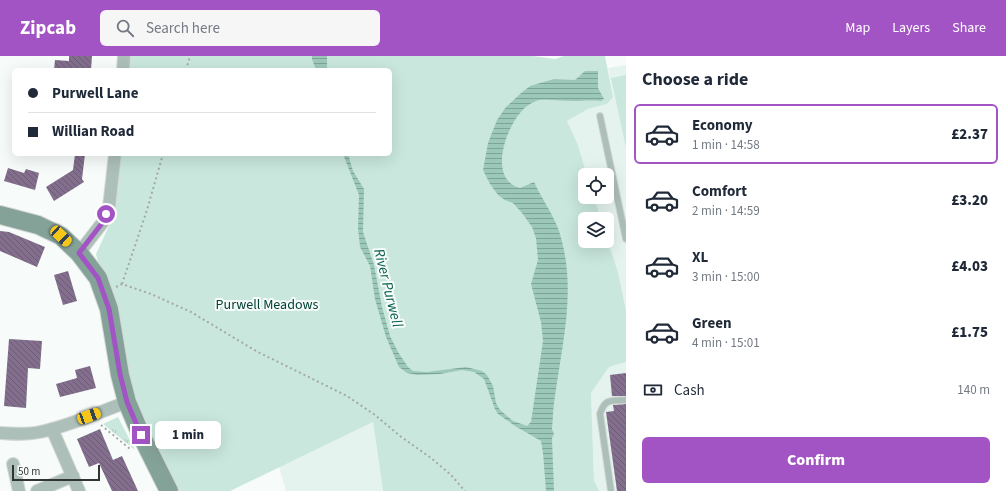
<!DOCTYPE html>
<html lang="en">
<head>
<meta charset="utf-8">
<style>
  :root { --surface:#fff; --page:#f6f6f7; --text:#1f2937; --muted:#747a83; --line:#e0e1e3; --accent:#a253c4 }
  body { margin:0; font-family:"Source Sans 3",sans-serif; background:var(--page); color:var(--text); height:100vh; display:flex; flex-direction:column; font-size:15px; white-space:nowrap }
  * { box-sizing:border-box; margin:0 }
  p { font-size:13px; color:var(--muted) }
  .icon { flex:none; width:22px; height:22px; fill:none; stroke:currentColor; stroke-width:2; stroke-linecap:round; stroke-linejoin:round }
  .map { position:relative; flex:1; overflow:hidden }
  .sheet { display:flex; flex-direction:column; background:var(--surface); width:380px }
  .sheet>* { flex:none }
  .banner { position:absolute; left:12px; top:12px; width:380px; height:88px; border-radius:6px; box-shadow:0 4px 16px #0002; display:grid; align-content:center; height:88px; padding:0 16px; background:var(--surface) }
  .fabs { position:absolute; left:578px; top:112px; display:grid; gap:8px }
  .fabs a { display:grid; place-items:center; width:36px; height:36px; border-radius:6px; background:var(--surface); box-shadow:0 4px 16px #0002; font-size:20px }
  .scale { position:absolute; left:12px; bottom:10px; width:88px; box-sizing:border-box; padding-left:4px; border:2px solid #323433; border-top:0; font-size:11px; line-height:14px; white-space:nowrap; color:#323433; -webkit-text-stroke:3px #f7fcfa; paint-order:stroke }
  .end { position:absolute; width:18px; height:18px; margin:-9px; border:5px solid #a253c4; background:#fff; box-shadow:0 0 0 2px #fff }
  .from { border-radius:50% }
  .bubble { position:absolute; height:28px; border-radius:6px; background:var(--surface); box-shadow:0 4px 16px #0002; font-size:13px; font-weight:800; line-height:28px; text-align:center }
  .car { position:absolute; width:12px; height:24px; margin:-12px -6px; border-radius:5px; box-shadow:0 0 3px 1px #0007; background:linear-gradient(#f5c518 24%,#345 0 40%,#f5c518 0 76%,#345 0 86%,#f5c518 0) }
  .banner b { display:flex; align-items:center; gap:14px; height:38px; font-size:15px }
  .banner b+b { border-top:1px solid var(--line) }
  .banner i { width:10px; height:10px; background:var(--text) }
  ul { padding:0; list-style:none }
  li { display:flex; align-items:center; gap:12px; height:60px; margin:0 8px 6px; padding:0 8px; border:2px solid transparent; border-radius:6px }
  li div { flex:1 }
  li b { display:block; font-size:15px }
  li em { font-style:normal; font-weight:800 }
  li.current { border-color:var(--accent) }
  li>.icon { width:36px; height:36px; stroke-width:1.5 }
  h2 { padding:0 16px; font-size:18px; line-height:48px }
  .pay { display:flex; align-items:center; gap:10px; height:44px; padding:0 16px; font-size:15px }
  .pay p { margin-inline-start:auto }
  .button { display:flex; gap:8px; margin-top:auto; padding:8px 16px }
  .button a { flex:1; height:46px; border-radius:6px; background:var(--accent); color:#fff; font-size:16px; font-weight:800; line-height:46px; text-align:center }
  header { display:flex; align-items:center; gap:24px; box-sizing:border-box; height:56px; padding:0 20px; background:var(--accent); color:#fff }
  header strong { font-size:19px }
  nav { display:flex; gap:22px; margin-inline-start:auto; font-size:14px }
  .search { width:280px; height:36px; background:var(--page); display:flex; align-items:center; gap:10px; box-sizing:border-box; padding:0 14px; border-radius:6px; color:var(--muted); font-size:15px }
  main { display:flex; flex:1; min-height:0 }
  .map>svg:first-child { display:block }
</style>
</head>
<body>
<header>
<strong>Zipcab</strong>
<div class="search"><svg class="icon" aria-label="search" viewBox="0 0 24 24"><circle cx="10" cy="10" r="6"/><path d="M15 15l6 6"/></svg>Search here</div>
<nav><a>Map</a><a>Layers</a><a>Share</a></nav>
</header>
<main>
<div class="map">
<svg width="626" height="435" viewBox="0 0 626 435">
  <defs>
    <pattern id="grass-tufts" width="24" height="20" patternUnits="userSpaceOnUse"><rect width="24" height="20" fill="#c9e7dd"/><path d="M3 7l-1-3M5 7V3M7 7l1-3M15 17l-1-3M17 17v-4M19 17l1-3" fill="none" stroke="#adc7be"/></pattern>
    <pattern id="water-rules" width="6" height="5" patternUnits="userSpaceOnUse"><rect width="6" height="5" fill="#9cc8ba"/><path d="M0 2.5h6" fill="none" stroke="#80a398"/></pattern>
    <pattern id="building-back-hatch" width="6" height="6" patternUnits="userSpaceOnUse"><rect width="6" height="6" fill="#836f8d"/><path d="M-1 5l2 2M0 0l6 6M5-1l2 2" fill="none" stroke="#6c5c74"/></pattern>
  </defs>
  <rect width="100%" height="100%" fill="#f7fcfa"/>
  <g fill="#e5f3ee">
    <path d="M626 9V254L618 216 607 182V163H601L594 141H607V119H587L578 89 567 65 588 53 607 48 613 41 608 12Z"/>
    <path d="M626 306V435H599L594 424 591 337 609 311Z"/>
    <path d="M373 366 383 435H286L279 411Z"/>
  </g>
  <path fill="url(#grass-tufts)" d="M118 361 135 394 103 368Z"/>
  <g fill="#c9e7dd">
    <path d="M131 0H533L555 3 564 0H605L613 41 607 48 588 53 567 65 578 89 587 119H585V141H594L601 163H585V185H607V182L618 216 626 254V306L609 311 591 337 594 424 599 435H383L373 366 230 435H179L156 396 131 337 96 198 115 157 121 98H390V14H129Z"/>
    <path d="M626 19V92L611 22Z"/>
  </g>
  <g fill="url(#water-rules)">
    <path d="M312 0H327V14H316L312 3Z"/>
    <path d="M585 15H598V32L604 43 601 45C591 44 583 45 573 45 562 45 550 43 539 44 536 45 533 46 530 48 508 61 485 123 520 132L534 126C541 141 554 160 559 175 577 231 563 283 555 340 553 351 553 362 552 373L554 378 552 382 554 435H546L543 397 541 385 515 370 498 358 495 353 484 323 474 316 462 314 440 318 417 319 407 317 399 311 386 281 375 243 370 210 360 191 358 172 359 139 343 98H348L353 115 364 133 363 176 374 209 382 251 390 280 398 296 408 311 413 315 427 316 466 311 482 315 487 319 493 330 496 347 500 354 513 365 527 370 531 366 543 285 541 266 531 228 538 204 536 182 532 171 522 157 513 147 505 144 498 139 490 128 483 114 488 87 497 64 506 51 520 38 530 30 554 23 575 24Z"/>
  </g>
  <g fill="url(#building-back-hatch)">
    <path d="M69 0H92L91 14H54L55 4 69 5Z"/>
    <path d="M75 98H85L82 123 84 126 54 145 46 131 73 114Z"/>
    <path d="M8 112 24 117 26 113 39 117 35 134 4 125Z"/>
    <path d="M0 175 9 176 45 191 37 211 0 195Z"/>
    <path d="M68 215 77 245 63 249 54 219Z"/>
    <path d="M9 283 42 285 40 313 28 312 26 352 4 350Z"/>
    <path d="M90 310 96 332 60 341 56 328 77 322 75 314Z"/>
    <path d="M626 317V340H612L610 319Z"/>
    <path d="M626 348V435H617L606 356 614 355 613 349Z"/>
    <path d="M100 373 113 404 122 400 138 435H112L99 407 89 411 77 383Z"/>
  </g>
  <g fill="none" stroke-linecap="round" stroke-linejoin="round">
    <defs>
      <g id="lane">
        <path d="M600 60 626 183"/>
        <path d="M611 435 600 358C605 342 611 345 626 344"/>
      </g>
      <g id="street">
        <path d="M123 14 124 0"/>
        <path d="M79 197 103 166 109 151 115 98"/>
        <path d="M52 373 79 435"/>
        <path d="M0 377C13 378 26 379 40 376 70 370 99 356 127 346"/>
        <path d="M13 408 19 435"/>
        <path d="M37 435 73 420"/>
      </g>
      <path id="secondary" d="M0 159 38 169 61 180 79 197 98 222 109 253 120 319 127 346 141 379 169 435"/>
    </defs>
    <use href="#lane" stroke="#d4d8d6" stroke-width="8"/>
    <use href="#street" stroke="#d4d8d6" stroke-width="14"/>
    <use href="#secondary" stroke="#d4d8d6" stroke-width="20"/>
    <g stroke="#a4a8a6" stroke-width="2" stroke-dasharray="2 3" stroke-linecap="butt">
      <path d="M186 14 190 0"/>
      <path d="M122 228 147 154 163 98"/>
      <path d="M116 231 122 228 151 238 191 256 256 295 347 340 375 359 400 380 431 402 451 419 465 435"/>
      <path d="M101 369 130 393"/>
    </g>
    <use href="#lane" stroke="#acbfb9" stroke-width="6"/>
    <use href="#street" stroke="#acbfb9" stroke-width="12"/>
    <use href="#secondary" stroke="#85a299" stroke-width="18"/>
  </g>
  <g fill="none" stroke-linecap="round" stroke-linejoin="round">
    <path stroke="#a253c4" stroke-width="5" d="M106 158 103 166 79 197 98 222 109 253 120 318 127 346 141 379"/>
  </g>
  <g text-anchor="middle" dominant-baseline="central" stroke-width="4" stroke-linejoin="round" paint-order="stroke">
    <g font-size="14" fill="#014235" stroke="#f7fcfa">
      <text x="267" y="249">Purwell Meadows</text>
    </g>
    <g font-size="15" font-style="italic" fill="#075f4d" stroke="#f7fcfa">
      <text transform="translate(388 232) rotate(76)">River Purwell</text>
    </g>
  </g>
</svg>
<div class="fabs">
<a><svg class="icon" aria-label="locate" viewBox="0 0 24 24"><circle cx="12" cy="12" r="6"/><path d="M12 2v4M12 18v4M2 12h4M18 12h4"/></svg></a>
<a><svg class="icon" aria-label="layers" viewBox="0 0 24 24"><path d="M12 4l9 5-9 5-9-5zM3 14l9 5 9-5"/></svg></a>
</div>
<div class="scale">50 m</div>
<i class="end from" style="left:106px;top:158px"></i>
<i class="end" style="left:141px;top:379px"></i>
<div class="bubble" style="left:155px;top:365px;width:66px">1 min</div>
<i class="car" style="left:61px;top:180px;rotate:133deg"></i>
<i class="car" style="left:89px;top:360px;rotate:70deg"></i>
<div class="banner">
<b><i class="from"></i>Purwell Lane</b>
<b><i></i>Willian Road</b>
</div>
</div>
<section class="sheet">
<h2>Choose a ride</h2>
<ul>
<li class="current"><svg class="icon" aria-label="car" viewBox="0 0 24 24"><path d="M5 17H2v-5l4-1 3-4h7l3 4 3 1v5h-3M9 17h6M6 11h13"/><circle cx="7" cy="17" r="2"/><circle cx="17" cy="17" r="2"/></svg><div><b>Economy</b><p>1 min · 14:58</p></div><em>£2.37</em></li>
<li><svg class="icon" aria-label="car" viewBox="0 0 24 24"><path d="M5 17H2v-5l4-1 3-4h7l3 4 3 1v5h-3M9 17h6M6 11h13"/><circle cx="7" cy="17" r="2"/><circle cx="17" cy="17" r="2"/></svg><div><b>Comfort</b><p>2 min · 14:59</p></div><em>£3.20</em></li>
<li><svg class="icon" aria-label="car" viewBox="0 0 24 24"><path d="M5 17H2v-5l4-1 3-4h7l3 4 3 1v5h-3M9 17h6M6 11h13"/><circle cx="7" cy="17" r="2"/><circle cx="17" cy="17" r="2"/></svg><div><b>XL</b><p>3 min · 15:00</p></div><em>£4.03</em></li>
<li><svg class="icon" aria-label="car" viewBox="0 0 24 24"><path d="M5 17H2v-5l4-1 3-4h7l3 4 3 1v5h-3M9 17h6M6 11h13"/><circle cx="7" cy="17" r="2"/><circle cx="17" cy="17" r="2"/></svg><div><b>Green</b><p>4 min · 15:01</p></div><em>£1.75</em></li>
</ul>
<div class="pay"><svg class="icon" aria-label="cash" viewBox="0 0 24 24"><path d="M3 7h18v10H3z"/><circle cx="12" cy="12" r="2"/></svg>Cash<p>140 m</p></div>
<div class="button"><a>Confirm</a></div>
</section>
</main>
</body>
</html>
